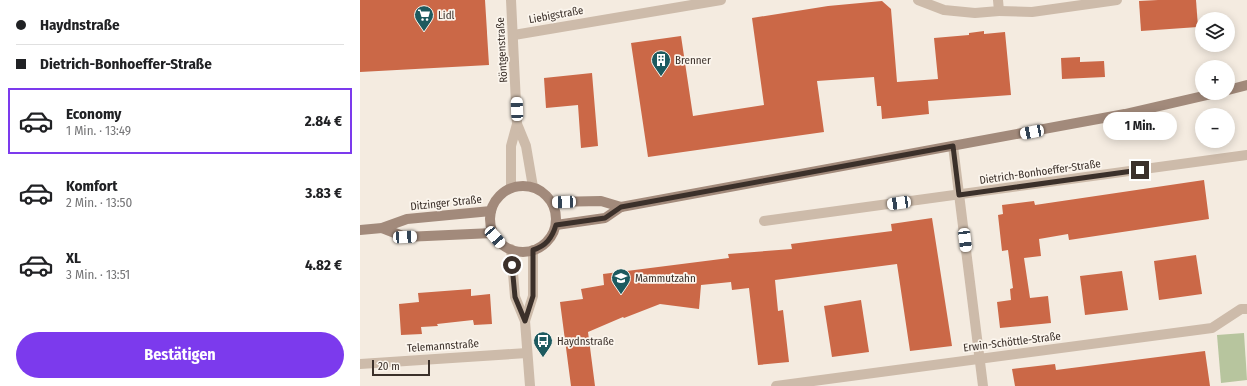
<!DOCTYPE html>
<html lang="de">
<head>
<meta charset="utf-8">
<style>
  :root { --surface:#fff; --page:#f6f6f6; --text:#202124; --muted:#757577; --line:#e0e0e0; --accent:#7c3aed }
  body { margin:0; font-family:"Fira Sans Condensed",sans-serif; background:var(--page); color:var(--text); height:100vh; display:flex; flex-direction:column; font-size:15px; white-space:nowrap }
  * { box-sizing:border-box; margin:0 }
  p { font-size:13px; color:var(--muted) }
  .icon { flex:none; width:22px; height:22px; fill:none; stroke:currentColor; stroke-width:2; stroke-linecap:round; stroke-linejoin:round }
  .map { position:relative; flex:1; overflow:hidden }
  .side { display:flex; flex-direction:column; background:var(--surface); width:360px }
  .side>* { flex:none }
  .top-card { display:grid; align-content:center; height:88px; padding:0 16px; background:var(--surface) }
  .tools { position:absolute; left:835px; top:12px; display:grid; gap:8px }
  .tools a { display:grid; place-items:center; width:40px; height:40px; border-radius:50%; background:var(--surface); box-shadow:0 2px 10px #0003; font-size:20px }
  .scale { position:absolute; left:12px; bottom:10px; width:58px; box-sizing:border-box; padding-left:4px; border:2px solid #3b302a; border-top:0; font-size:11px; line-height:14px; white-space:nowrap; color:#3b302a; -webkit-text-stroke:3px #fbf5ed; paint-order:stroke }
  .end { position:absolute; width:18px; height:18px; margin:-9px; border:5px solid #3b302a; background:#fff; box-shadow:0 0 0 2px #fff }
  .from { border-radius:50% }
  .bubble { position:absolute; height:28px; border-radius:14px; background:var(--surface); box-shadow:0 2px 10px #0003; font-size:13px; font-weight:700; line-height:28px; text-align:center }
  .car { position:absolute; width:12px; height:24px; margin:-12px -6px; border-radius:5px; box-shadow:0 0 3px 1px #0007; background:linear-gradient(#fff 24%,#345 0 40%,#fff 0 76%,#345 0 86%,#fff 0) }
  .top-card b { display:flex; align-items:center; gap:14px; height:38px; font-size:15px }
  .top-card b+b { border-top:1px solid var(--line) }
  .top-card i { width:10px; height:10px; background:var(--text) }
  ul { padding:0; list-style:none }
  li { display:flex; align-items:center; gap:12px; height:66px; margin:0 8px 6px; padding:0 8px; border:2px solid transparent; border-radius:0px }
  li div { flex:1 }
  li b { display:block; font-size:15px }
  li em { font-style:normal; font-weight:700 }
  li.active { border-color:var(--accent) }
  li>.icon { width:36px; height:36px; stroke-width:1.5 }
  .primary-button { display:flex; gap:8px; margin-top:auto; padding:8px 16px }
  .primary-button a { flex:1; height:46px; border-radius:24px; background:var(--accent); color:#fff; font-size:16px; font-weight:700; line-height:46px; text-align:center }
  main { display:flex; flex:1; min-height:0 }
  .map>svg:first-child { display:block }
</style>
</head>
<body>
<main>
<section class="side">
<div class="top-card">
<b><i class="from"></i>Haydnstraße</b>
<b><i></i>Dietrich-Bonhoeffer-Straße</b>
</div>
<ul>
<li class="active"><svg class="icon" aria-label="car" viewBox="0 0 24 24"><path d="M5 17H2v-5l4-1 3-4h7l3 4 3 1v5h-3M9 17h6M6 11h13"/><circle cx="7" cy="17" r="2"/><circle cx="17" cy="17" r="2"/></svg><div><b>Economy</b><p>1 Min. · 13:49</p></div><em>2.84 €</em></li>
<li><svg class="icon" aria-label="car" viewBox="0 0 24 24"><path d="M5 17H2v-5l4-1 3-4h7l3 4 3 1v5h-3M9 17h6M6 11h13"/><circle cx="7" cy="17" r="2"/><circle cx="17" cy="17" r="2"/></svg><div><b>Komfort</b><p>2 Min. · 13:50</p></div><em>3.83 €</em></li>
<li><svg class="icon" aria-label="car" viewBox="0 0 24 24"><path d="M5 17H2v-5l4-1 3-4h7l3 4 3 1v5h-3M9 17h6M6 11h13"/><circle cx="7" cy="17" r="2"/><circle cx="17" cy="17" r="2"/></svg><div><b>XL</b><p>3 Min. · 13:51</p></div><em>4.82 €</em></li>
</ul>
<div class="primary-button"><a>Bestätigen</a></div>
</section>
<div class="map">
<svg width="887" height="386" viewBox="0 0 887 386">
  <rect width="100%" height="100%" fill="#f4ebe0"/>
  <path fill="#b7c59e" d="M884 333 887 380 861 383 857 335Z"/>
  <g fill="#cb6847">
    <path d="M0 0H125L129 65 0 72Z"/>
    <path d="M798 0H836L838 27 781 31 779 1Z"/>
    <path d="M522 1 531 9 537 82 578 79 574 38 609 35V33L624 31V34L645 32 651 95 568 101 569 114 522 119 521 106H517L514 77 457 81 464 132 288 157 271 43 321 36 333 116 404 105 392 18 468 6Z"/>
    <path d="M720 57V62L744 61 745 77 702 79 701 58Z"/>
    <path d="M232 73 238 146 221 148 218 105 186 108 184 78Z"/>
    <path d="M844 180 849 219 709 240 708 234 679 239 681 256 664 258 670 298 688 296 691 323 640 328 637 302 651 300 650 289 653 288 648 250 642 251 638 215 643 214 642 205 674 201 675 205Z"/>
    <path d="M572 218 592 346 550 351 537 264 415 280 418 311 423 310 429 362 398 365 389 288 372 290 371 282 341 285 339 309 300 304 264 318 263 317 228 332 235 386H211L200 302 223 299 221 289 244 285 243 274 369 258 368 254 432 249 431 244 532 231 531 224Z"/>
    <path d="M836 255 842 294 799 300 794 261Z"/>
    <path d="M762 271 768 310 725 315 720 276Z"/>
    <path d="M111 289V296L130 294 132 324 114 325 113 320 77 324 78 326 61 327 62 334 41 335 39 304 59 302 58 293Z"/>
    <path d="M501 300 509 352 472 357 464 306Z"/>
    <path d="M845 351 850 386H655L652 369 695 364 696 370Z"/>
  </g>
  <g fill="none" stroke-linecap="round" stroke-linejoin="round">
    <g stroke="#cdbbaa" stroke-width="10">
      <path d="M558 0 584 10 615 13 639 11 638 0"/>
      <path d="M639 11 672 12 757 0"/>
      <path d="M154 35 361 0"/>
      <path d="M157 124 166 146 173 187"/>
      <path d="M593 146 623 386"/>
      <path d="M151 188V146L157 124 151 0"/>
      <path d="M404 221 887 155"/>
      <path d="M151 249 155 297 165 321 170 386"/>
      <path d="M165 321 173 296V250"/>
      <path d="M0 364 167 353"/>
      <path d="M416 386 852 328 881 309H887"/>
    </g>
    <g stroke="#a28a7b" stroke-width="10">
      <path d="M868 90 887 85"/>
      <circle cx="163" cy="219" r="33"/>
      <path d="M192 202 241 201 261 207"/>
      <path d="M196 225 245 218 261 207 765 114 856 93"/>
      <path d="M22 228 45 237 133 233"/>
      <path d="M0 230 22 228 47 219 131 211"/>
    </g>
  </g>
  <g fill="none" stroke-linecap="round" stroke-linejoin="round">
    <path stroke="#3b302a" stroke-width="5" d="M152 265 155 297 165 321 173 296V250C186 246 192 238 196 225L245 218 261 207 593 146 599 195 780 170"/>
  </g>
  <defs>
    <symbol id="supermarket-pin" viewBox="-11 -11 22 30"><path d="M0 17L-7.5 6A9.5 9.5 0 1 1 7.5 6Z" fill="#1d5a5f" stroke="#fbf5ed"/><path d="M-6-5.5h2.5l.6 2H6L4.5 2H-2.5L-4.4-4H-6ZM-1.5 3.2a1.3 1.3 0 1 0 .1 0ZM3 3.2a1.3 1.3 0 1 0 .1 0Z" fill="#fff"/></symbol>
    <symbol id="building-pin" viewBox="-11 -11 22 30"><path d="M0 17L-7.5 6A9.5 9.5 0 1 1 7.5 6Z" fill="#1d5a5f" stroke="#fbf5ed"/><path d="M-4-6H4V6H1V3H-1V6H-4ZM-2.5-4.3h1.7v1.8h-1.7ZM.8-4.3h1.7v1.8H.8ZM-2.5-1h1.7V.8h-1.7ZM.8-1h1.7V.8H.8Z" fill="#fff"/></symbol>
    <symbol id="school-pin" viewBox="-11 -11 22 30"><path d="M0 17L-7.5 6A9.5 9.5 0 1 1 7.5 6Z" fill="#1d5a5f" stroke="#fbf5ed"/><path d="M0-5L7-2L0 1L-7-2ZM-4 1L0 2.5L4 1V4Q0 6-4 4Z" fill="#fff"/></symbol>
    <symbol id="bus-pin" viewBox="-11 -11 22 30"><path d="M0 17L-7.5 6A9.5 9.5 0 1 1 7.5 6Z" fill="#1d5a5f" stroke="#fbf5ed"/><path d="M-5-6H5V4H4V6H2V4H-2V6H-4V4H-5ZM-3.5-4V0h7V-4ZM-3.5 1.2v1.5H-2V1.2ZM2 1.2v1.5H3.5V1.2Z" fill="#fff"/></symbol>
  </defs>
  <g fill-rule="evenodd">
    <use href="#supermarket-pin" x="53" y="4" width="22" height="30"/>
    <use href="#building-pin" x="290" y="49" width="22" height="30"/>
    <use href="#school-pin" x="250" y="267" width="22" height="30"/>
    <use href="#bus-pin" x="172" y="330" width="22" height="30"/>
  </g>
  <g text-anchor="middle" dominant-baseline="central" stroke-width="3.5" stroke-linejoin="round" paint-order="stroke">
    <g font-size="11" fill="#3b302a" stroke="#fbf5ed" text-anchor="start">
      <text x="78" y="15">Lidl</text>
      <text x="315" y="60">Brenner</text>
      <text x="275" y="278">Mammutzahn</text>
      <text x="197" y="341">Haydnstraße</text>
    </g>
    <g font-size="11" fill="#3b302a" stroke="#fbf5ed">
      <text transform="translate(196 15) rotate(-10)">Liebigstraße</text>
      <text transform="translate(142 50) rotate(-93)">Röntgenstraße</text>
      <text transform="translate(680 172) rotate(-8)">Dietrich-Bonhoeffer-Straße</text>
      <text transform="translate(86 203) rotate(-6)">Ditzinger Straße</text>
      <text transform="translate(652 342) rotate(-7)">Erwin-Schöttle-Straße</text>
      <text transform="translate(83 346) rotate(-4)">Telemannstraße</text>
    </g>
  </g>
</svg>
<div class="tools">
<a><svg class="icon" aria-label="layers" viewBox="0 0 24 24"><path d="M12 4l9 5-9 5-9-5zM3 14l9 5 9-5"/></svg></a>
<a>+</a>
<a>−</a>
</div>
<div class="scale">20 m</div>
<i class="end from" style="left:152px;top:265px"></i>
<i class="end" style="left:780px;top:170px"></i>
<div class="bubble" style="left:743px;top:112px;width:74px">1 Min.</div>
<i class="car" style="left:157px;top:109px;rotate:358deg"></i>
<i class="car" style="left:672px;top:132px;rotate:259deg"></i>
<i class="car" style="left:204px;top:202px;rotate:268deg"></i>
<i class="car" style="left:539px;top:203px;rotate:262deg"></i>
<i class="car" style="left:45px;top:237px;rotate:87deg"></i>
<i class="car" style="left:135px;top:237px;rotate:139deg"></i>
<i class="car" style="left:605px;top:240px;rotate:173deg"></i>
</div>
</main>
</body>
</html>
